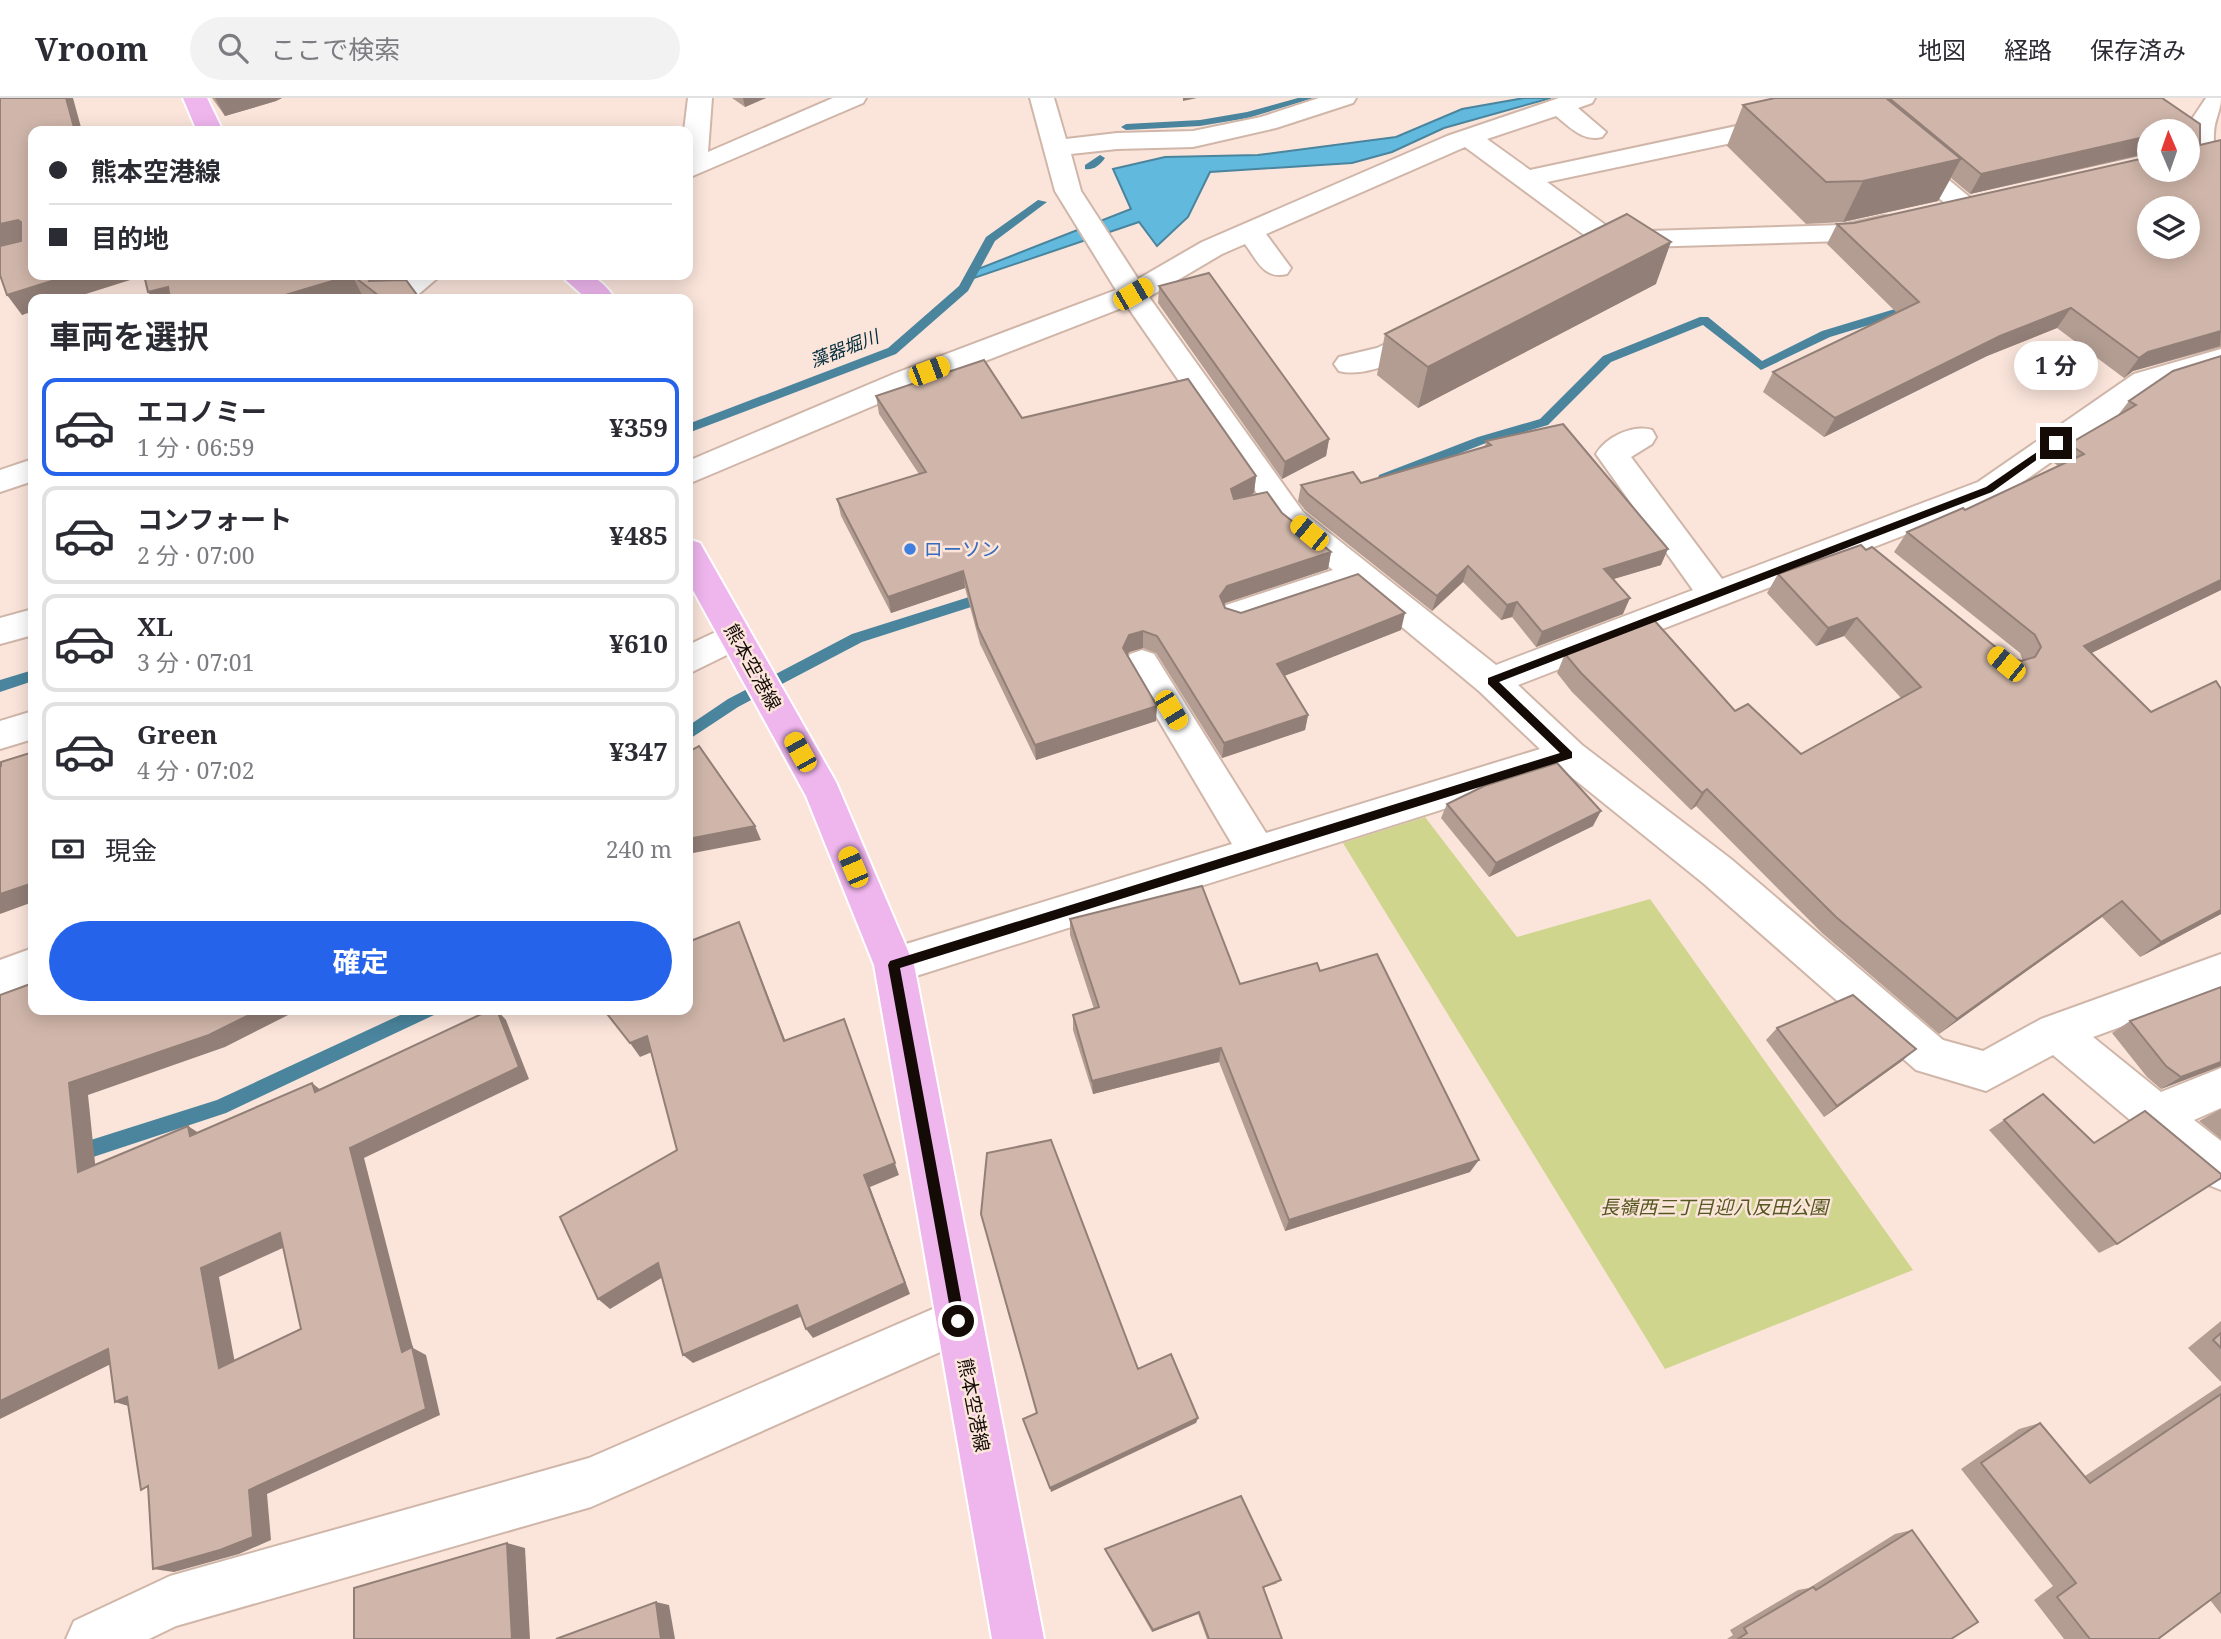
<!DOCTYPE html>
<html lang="ja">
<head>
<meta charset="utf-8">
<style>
  :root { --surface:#fff; --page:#f2f2f3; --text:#2b2b33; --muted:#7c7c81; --line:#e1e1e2; --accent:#2563eb }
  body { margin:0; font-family:"Noto Serif","Noto Sans JP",serif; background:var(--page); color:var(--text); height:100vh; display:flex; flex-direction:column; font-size:26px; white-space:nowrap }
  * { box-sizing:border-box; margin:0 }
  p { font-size:23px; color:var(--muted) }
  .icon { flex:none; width:38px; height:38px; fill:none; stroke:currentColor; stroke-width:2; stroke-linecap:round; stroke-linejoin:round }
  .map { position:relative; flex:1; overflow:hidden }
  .details { position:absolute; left:28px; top:196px; width:665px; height:721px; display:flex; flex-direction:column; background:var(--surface); border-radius:14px; box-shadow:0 4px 18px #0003 }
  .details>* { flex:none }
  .top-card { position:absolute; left:28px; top:28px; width:665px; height:154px; border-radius:14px; box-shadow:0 4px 18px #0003; display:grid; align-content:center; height:154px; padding:0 21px; background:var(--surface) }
  .needle { width:46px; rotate:358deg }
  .tools { position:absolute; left:2137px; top:21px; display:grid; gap:14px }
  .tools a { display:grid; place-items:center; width:63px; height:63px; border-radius:50%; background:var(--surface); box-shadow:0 4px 18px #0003; font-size:35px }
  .end { position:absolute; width:32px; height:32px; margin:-16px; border:9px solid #140b07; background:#fff; box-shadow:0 0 0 4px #fff }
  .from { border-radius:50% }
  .bubble { position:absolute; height:49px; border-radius:24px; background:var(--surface); box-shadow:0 4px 18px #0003; font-size:23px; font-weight:700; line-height:49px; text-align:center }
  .car { position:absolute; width:21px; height:42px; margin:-21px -10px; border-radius:9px; box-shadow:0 0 5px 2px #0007; background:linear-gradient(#f5c518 24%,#345 0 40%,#f5c518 0 76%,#345 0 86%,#f5c518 0) }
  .top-card b { display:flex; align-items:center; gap:24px; height:66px; font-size:26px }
  .top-card b+b { border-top:2px solid var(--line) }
  .top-card i { width:18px; height:18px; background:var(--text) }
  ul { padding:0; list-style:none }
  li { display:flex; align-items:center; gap:21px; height:98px; margin:0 14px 10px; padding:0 7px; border:4px solid var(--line); border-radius:14px }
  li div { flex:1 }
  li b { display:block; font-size:26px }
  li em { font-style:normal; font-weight:700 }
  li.selected { border-color:var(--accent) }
  li>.icon { width:63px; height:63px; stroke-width:1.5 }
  h2 { padding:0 21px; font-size:32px; line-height:84px }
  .pay { display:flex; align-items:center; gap:18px; height:77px; padding:0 21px; font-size:26px }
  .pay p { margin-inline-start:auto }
  .action { display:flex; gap:14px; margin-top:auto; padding:14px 21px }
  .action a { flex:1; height:80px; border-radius:42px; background:var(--accent); color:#fff; font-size:28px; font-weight:700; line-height:80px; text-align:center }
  header { display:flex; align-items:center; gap:42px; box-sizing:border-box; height:98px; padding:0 35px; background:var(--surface); border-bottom:2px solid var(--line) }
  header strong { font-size:33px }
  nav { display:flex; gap:38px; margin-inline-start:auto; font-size:24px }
  .search { width:490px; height:63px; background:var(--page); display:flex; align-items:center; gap:18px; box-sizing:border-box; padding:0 24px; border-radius:38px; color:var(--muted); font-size:26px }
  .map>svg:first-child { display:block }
</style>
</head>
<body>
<header>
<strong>Vroom</strong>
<div class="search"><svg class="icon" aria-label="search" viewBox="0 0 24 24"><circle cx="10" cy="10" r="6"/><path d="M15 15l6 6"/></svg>ここで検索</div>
<nav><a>地図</a><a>経路</a><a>保存済み</a></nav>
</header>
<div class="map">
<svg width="2221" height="1541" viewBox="0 0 2221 1541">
  <rect width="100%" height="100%" fill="#fbe5db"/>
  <path fill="#cfd58c" d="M1425 719 1517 839 1650 801 1913 1172 1665 1271 1343 745Z"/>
  <path fill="#61b9dd" stroke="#4a859d" stroke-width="2" d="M1524 0H1551L1444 30 1392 54 1352 65 1210 74 1188 119 1157 148 1139 124 968 182 973 173 1131 111 1113 71 1165 59 1258 57 1396 39 1462 11Z"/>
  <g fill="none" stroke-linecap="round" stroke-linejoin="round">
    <g fill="#4a859d" fill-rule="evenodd">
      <path d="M1298 0H1314L1248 20 1200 28 1126 32 1121 29 1126 26 1200 22 1247 14Z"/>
      <path d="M1100 57 1105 60C1101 66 1093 73 1085 71V67Z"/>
      <path d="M1038 102 1047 104 995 143 968 193 896 256 688 335V326L888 250 959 188 986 139Z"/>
      <path d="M1918 204 1922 205V211L1830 239 1761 272 1703 227 1611 264 1548 327 1486 345 1389 383H1379L1378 380 1379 377 1478 339 1540 321 1603 258 1700 219H1708L1762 263 1822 233Z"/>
      <path d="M988 493 993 494 995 498 993 502 862 544 738 609 688 642V628L728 601 852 536Z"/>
      <path d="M33 572V583L0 594V582Z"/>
      <path d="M411 912H436L434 917 226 1015 75 1065 69 1062 66 1056 69 1050 75 1047 217 1002Z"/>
    </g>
    <defs>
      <g id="minor">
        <path d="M688 0H712L708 54 833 0H866L863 5 688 80V33H684Z"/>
        <path d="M1030 0H1054L1066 41 1117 35 1193 33 1261 19 1319 0H1356L1353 5 1276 30 1193 49 1117 51 1071 56 1081 93 1138 181 1202 144 1447 38 1559 0H1595L1592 5 1578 10 1606 34 1602 39C1583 44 1570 29 1556 18L1487 41 1530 72 1783 18 1792 21 1796 26 1792 31 1783 34 1547 84 1615 134 1843 127 1884 118 1894 120 1898 126 1894 132 1843 143 1609 150 1599 148 1465 49 1266 136 1291 170 1287 176C1264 182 1257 162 1245 146L1222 156 1149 199 1303 414 1496 567 1693 492 1596 356C1606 339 1633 326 1652 332L1656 339 1652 346 1631 359 1722 481 1978 384 2134 276 2221 251V271L2156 290 2000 400 1518 587 1582 647 1731 761 1943 942 1983 953 2041 921 2221 856V892L2093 939 2161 994 2221 970V1010L2194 1022 2221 1043V1092L2206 1086 2053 957 1986 993 1916 972 1703 785 1564 673 894 885 880 880 874 867 880 854 1232 746 1130 574 1125 565 1130 556 1142 552 1154 556 1266 735 1540 651 1479 593 1355 490 1238 529 1226 525 1221 516 1226 507 1333 472 1281 430 1127 208 918 289 688 386V363L896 275 1116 192 1055 93Z"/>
        <path d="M2206 0H2221C2221 13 2214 22 2214 36 2213 45 2217 52 2211 59L2188 65 2190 24Z"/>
        <path d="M1905 50 1914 53 1973 102 1977 108 1973 114 1964 116 1955 114 1896 63 1892 58 1896 53Z"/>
        <path d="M409 177H441L413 201H381L385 195Z"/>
        <path d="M1428 226 1438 228 1442 235 1438 242C1412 256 1369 281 1339 273L1334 266 1339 259 1377 250Z"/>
        <path d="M33 361V383L0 394V372Z"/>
        <path d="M33 511V537L0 546V520Z"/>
        <path d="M735 525 747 529 752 538 747 547 688 576V547Z"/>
        <path d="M33 613V641L0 651V623Z"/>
        <path d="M33 850V886L0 898V862Z"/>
        <path d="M958 1200 974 1207 981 1223 974 1239 591 1409 176 1528 149 1541H66L74 1523 170 1478 589 1360Z"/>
      </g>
      <g id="major">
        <path d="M183 0H207L223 33H197Z"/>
        <path d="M560 177C588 176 599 176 615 201H587Z"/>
        <path d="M688 441 700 445 836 684 914 867 1044 1541H992L874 867 806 698 688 483Z"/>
      </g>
    </defs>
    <use href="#minor" stroke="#d0b6a9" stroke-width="4"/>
    <use href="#major" stroke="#fff" stroke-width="4"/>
    <use href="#minor" fill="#fff" fill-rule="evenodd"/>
    <use href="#major" fill="#efb6ee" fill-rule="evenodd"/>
  </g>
  <g fill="#b39d92">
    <path d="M0 0 33 177H398L400 180 397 183 420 201H368L362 197 144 177 33 201V213L22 217Z"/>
    <path d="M212 0H282L276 3 225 18Z"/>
    <path d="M732 0H766L745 9Z"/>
    <path d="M1775 0H2162L2200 47 2221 42V249L2133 273 2124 280 2057 230 1987 258 1824 339 1763 294 1773 274 1897 215 1827 146 1837 126 1854 125 2188 72V33H2149V56L1970 96 1951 80 1938 103 1843 124 1806 126 1727 48 1743 7Z"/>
    <path d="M1656 186 1418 310 1377 277 1385 236Z"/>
    <path d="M1159 188 1329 341 1326 358 1282 381 1158 205Z"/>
    <path d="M2173 273 2221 492 2091 555 2221 816 2140 859 2102 819 1939 936 1822 835 1696 708 1691 712 1572 594 1557 575 1565 556 1735 613 1801 656 1901 600 1844 538 1816 548 1767 495 1778 476 1866 452 2008 559 2021 563H2023L2020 555 1894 454 1907 434 1965 412 2058 368 2054 365 2069 346 2118 317 2129 303Z"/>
    <path d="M876 298 1022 320 1256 378 1254 395 1250 398 1282 415 1331 454 1328 471 1225 505 1224 507 1225 510 1241 515 1401 532 1284 578 1308 617 1305 632 1222 660 1156 555 1143 550 1129 554 1127 557 1156 623 1036 662 980 546 965 490 891 515 841 418 837 401 919 376 879 316Z"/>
    <path d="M1486 343 1661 467 1613 481 1623 516 1536 549 1512 519 1501 522 1463 484 1432 513 1305 412 1298 403 1301 387 1361 385 1485 349Z"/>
    <path d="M1447 706 1593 728 1489 779 1441 720Z"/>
    <path d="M1070 821 1240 886 1320 873 1470 1074 1285 1133 1219 964 1093 996 1073 932V917L1094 911 1070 837Z"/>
    <path d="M2221 889V968L2161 991 2147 979 2112 935 2130 923Z"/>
    <path d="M1777 930 1902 963 1824 1019 1766 942Z"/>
    <path d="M2043 996 2117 1146 2099 1155 1989 1032Z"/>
    <path d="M2221 1011V1041L2199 1023Z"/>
    <path d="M2221 1223V1284L2188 1250Z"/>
    <path d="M2221 1287V1516L2210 1502 2158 1541H2064L2034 1502 2053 1488 1961 1371 2019 1331 2040 1325 2085 1378Z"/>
    <path d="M1912 1432 1951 1541H1727L1733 1537 1730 1532 1798 1492 1809 1490 1895 1436Z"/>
    <path d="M1105 1451 1278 1485 1263 1490 1282 1541H1207L1198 1516 1152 1534 1106 1454Z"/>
  </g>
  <g fill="#927f77">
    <path d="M66 0H73L82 33H75Z"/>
    <path d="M215 0H282L276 3 225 18Z"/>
    <path d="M743 0H766L745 9Z"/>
    <path d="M1183 0H1197L1183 3Z"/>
    <path d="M2149 38 2148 55 1970 96 1981 76Z"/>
    <path d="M1961 61 1938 103 1843 124 1863 83Z"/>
    <path d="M18 122 32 141 0 150V126Z"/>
    <path d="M1671 144 1656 186 1418 310 1428 269Z"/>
    <path d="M71 177H146L70 201H33V213L22 217 7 197Z"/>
    <path d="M352 177 362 197 348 201H272Z"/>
    <path d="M372 177H398L400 180 383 194 369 183Z"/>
    <path d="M168 189 176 201H153L148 194Z"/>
    <path d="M2071 210 2057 230 1987 258 1824 339 1835 320 2000 238Z"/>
    <path d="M2221 233 2220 248 2133 273 2124 280 2139 260 2148 254Z"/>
    <path d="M1329 341 1326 358 1282 381 1285 364Z"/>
    <path d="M1256 378 1254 395 1229 408 1231 391Z"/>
    <path d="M1668 451 1661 467 1597 486 1604 471Z"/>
    <path d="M1331 454 1328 471 1225 505 1219 515 1220 498 1227 488Z"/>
    <path d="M1468 468 1463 484 1432 513 1437 498Z"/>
    <path d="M963 473 965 490 891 515 888 499Z"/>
    <path d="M2221 482V492L2067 567 2084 548Z"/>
    <path d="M1630 500 1623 516 1536 549 1542 534Z"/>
    <path d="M1517 504 1512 519 1501 522 1507 507Z"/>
    <path d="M1405 515 1401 532 1274 582 1277 566Z"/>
    <path d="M1857 520 1844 538 1816 548 1828 530Z"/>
    <path d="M1143 533V550L1129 554 1123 566V550L1129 537Z"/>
    <path d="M1157 608 1156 623 1036 662 1035 647Z"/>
    <path d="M1308 617 1305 632 1222 660 1224 645Z"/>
    <path d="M1707 691 1696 708 1691 712 1702 695Z"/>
    <path d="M1601 713 1593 728 1489 779 1496 765Z"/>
    <path d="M755 728 761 742 688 756V741Z"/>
    <path d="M33 785V804L0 816V796Z"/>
    <path d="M2122 803 2102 819 1939 936 1957 921Z"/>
    <path d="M2221 812V816L2140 859 2161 844Z"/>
    <path d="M739 824 746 841 791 957 784 943Z"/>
    <path d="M259 912H298L225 949 88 997 97 1084 78 1074 69 985Z"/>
    <path d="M497 912 506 922 529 981 364 1060 413 1250 426 1257 440 1317 267 1396 271 1442 239 1456 174 1474 153 1471 249 1392 402 1254 350 1050Z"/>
    <path d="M849 935 899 1077 870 1089 910 1196 813 1240 806 1231 864 1077Z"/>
    <path d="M647 938 657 952 640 959 630 945Z"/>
    <path d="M1221 950 1219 964 1093 996 1092 983Z"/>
    <path d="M1916 951 1902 963 1824 1019 1837 1008Z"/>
    <path d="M2221 964V968L2161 991 2181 979Z"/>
    <path d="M312 985 327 997 315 994Z"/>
    <path d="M188 1028 205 1039 190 1038Z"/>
    <path d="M1479 1062 1470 1074 1285 1133 1289 1122Z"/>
    <path d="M280 1135 296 1144 219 1179 237 1276 219 1270 201 1170Z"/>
    <path d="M658 1165 668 1176 610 1211 598 1201Z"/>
    <path d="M797 1207 805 1217 693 1265 683 1257Z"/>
    <path d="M108 1251 127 1258 0 1321V1303Z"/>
    <path d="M127 1299 135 1310 115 1304Z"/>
    <path d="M1198 1320 1196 1325 1051 1394 1050 1390Z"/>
    <path d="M507 1445 525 1450 530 1541H512Z"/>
    <path d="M656 1504 669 1507 675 1541H661Z"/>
    <path d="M1199 1514 1198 1516 1152 1534 1153 1532Z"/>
  </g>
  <g fill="#d0b6aa" stroke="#927f77" stroke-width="2" fill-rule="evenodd">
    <path d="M0 0H66L75 33H33V177H71L7 197 0 177V148L21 143V124L18 122 0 126Z"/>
    <path d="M1775 0H1886L1961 61 1863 83 1826 84 1743 7Z"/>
    <path d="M1889 0H2162L2200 26V47L2221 42V233L2148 254 2139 260 2071 210 2000 238 1835 320 1773 274 1919 204 1837 126 1854 125 2149 59V72H2188V33H2149V38L1981 76ZM2149 110H2188V149H2149Z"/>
    <path d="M1627 116 1671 144 1428 269 1385 236Z"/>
    <path d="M1209 175 1329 341 1285 364 1159 188Z"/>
    <path d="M144 177H372L369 183 406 182 420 201H383L352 177 272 201H170L168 189 148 194Z"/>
    <path d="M2221 258V482L2084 548 2151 614 2216 583 2221 591V812L2161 844 2122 803 1957 921 1836 819 1707 691 1702 695 1581 575 1565 556 1654 522 1735 613 1748 606 1801 656 1921 589 1857 520 1828 530 1778 476 1861 447 1866 452 1872 449 2008 559 2021 563 2035 559 2041 549 2035 537 1907 434 1963 410 1965 412 2084 356 2069 346 2136 307 2129 303 2173 273Z"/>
    <path d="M984 262 1022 320 1188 281 1256 378 1231 391 1234 401 1267 394 1282 415 1331 454 1227 488 1220 498 1225 510 1241 515 1358 476 1405 515 1277 566 1308 617 1224 645 1157 538 1143 533 1129 537 1123 550 1157 608 1035 647 978 530 963 473 888 499 837 401 926 374 876 298Z"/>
    <path d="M1563 326 1668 451 1604 471 1630 500 1542 534 1517 504 1507 507 1468 468 1437 498 1308 396 1301 387 1353 374 1361 385 1491 347 1486 343Z"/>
    <path d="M699 648 755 728 688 741V654Z"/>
    <path d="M33 654V785L0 796V669L1 668V664Z"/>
    <path d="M1557 665 1601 713 1496 765 1447 706 1484 688Z"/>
    <path d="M1202 788 1240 886 1317 865 1320 873 1377 856 1479 1062 1289 1122 1221 950 1092 983 1073 917 1099 909 1070 821Z"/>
    <path d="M739 824 784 943 844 921 895 1065 864 1077 905 1185 806 1231 797 1207 683 1257 658 1165 598 1201 560 1119 677 1052 647 938 630 945 604 912H688V844Z"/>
    <path d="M33 885V912H259L209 937 69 985 78 1074 188 1028 190 1038 312 985 315 994 490 912H497L519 969 350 1050 402 1254 412 1249 426 1311 249 1392 253 1439 220 1452 153 1471 148 1388 141 1392 127 1299 115 1304 108 1251 0 1303V897ZM280 1135 301 1231 219 1270 201 1170Z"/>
    <path d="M2221 889V964L2181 979 2166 968 2130 923Z"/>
    <path d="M1853 897 1916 951 1837 1008 1777 930Z"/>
    <path d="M2043 996 2094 1045 2145 1013 2221 1076V1080L2117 1146 2004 1022Z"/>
    <path d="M1051 1042 1138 1271 1171 1256 1198 1320 1050 1390 1023 1321 1037 1315 981 1116 987 1055Z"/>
    <path d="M2221 1235V1250L2213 1242Z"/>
    <path d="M2221 1296V1494L2158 1541H2090L2057 1499 2076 1485 1981 1365 2040 1325 2090 1385Z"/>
    <path d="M1241 1398 1281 1482 1263 1489 1282 1541H1209L1199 1514 1153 1532 1105 1451Z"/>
    <path d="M1912 1432 1978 1524 1951 1541H1738L1747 1535 1744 1530 1813 1489 1816 1492Z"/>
    <path d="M507 1445 512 1541H354V1490Z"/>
    <path d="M656 1504 661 1541H556Z"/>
  </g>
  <path fill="#140b07" d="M2053 343 2060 345 1992 394 1499 584 1572 654V660L900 870 965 1223 963 1228H953L888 867 890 863 1560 655 1488 586V580L1986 389Z"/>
  <circle fill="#3f7fe0" stroke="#fbe5db" stroke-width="2.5" cx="910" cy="451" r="7"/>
  <g text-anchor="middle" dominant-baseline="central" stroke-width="5" stroke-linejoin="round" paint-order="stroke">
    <g font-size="18" font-style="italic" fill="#042e3e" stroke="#fbe5db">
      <text transform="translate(844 250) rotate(-21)">藻器堀川</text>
    </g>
    <g font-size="19" fill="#366cbe" stroke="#fbe5db" text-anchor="start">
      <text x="924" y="451">ローソン</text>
    </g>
    <g font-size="19" fill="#140b07" stroke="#fbe5db">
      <text transform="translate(753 569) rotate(61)">熊本空港線</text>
      <text transform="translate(974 1307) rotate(79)">熊本空港線</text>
    </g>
    <g font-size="19" font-style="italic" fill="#54571f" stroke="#fbe5db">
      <text x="1714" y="1109">長嶺西三丁目迎八反田公園</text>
    </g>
  </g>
</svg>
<div class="tools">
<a><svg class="needle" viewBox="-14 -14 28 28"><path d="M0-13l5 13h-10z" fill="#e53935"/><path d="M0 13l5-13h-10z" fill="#7c7c81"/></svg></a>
<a><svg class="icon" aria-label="layers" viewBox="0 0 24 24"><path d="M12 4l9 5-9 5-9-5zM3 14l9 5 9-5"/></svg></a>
</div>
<i class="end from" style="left:958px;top:1223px"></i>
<i class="end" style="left:2056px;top:345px"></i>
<div class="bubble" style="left:2014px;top:243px;width:84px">1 分</div>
<i class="car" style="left:1133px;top:196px;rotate:60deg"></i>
<i class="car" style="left:929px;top:273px;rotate:69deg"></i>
<i class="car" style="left:1309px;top:435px;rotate:309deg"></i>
<i class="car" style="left:2006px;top:566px;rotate:309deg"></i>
<i class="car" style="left:1171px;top:612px;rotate:149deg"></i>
<i class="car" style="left:800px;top:654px;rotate:331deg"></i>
<i class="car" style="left:853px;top:769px;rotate:337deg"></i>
<div class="top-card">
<b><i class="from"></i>熊本空港線</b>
<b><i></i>目的地</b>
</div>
<section class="details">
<h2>車両を選択</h2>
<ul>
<li class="selected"><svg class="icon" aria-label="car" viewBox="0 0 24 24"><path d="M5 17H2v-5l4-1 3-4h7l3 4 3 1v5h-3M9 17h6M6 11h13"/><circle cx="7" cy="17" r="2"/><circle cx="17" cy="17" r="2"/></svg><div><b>エコノミー</b><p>1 分 · 06:59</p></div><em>¥359</em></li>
<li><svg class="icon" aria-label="car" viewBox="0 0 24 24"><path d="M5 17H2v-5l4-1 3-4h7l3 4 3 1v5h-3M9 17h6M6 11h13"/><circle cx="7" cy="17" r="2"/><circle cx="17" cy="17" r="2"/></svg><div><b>コンフォート</b><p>2 分 · 07:00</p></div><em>¥485</em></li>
<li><svg class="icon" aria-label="car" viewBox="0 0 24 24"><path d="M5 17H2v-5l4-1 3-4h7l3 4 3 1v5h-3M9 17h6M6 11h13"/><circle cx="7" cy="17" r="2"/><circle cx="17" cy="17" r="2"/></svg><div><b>XL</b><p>3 分 · 07:01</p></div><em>¥610</em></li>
<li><svg class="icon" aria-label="car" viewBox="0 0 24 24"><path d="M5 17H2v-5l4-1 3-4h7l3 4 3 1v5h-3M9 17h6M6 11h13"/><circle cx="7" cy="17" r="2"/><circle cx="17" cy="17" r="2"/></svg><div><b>Green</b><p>4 分 · 07:02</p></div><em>¥347</em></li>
</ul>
<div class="pay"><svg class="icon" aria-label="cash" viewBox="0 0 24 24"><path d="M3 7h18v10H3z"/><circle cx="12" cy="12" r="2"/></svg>現金<p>240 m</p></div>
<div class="action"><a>確定</a></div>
</section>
</div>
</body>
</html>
